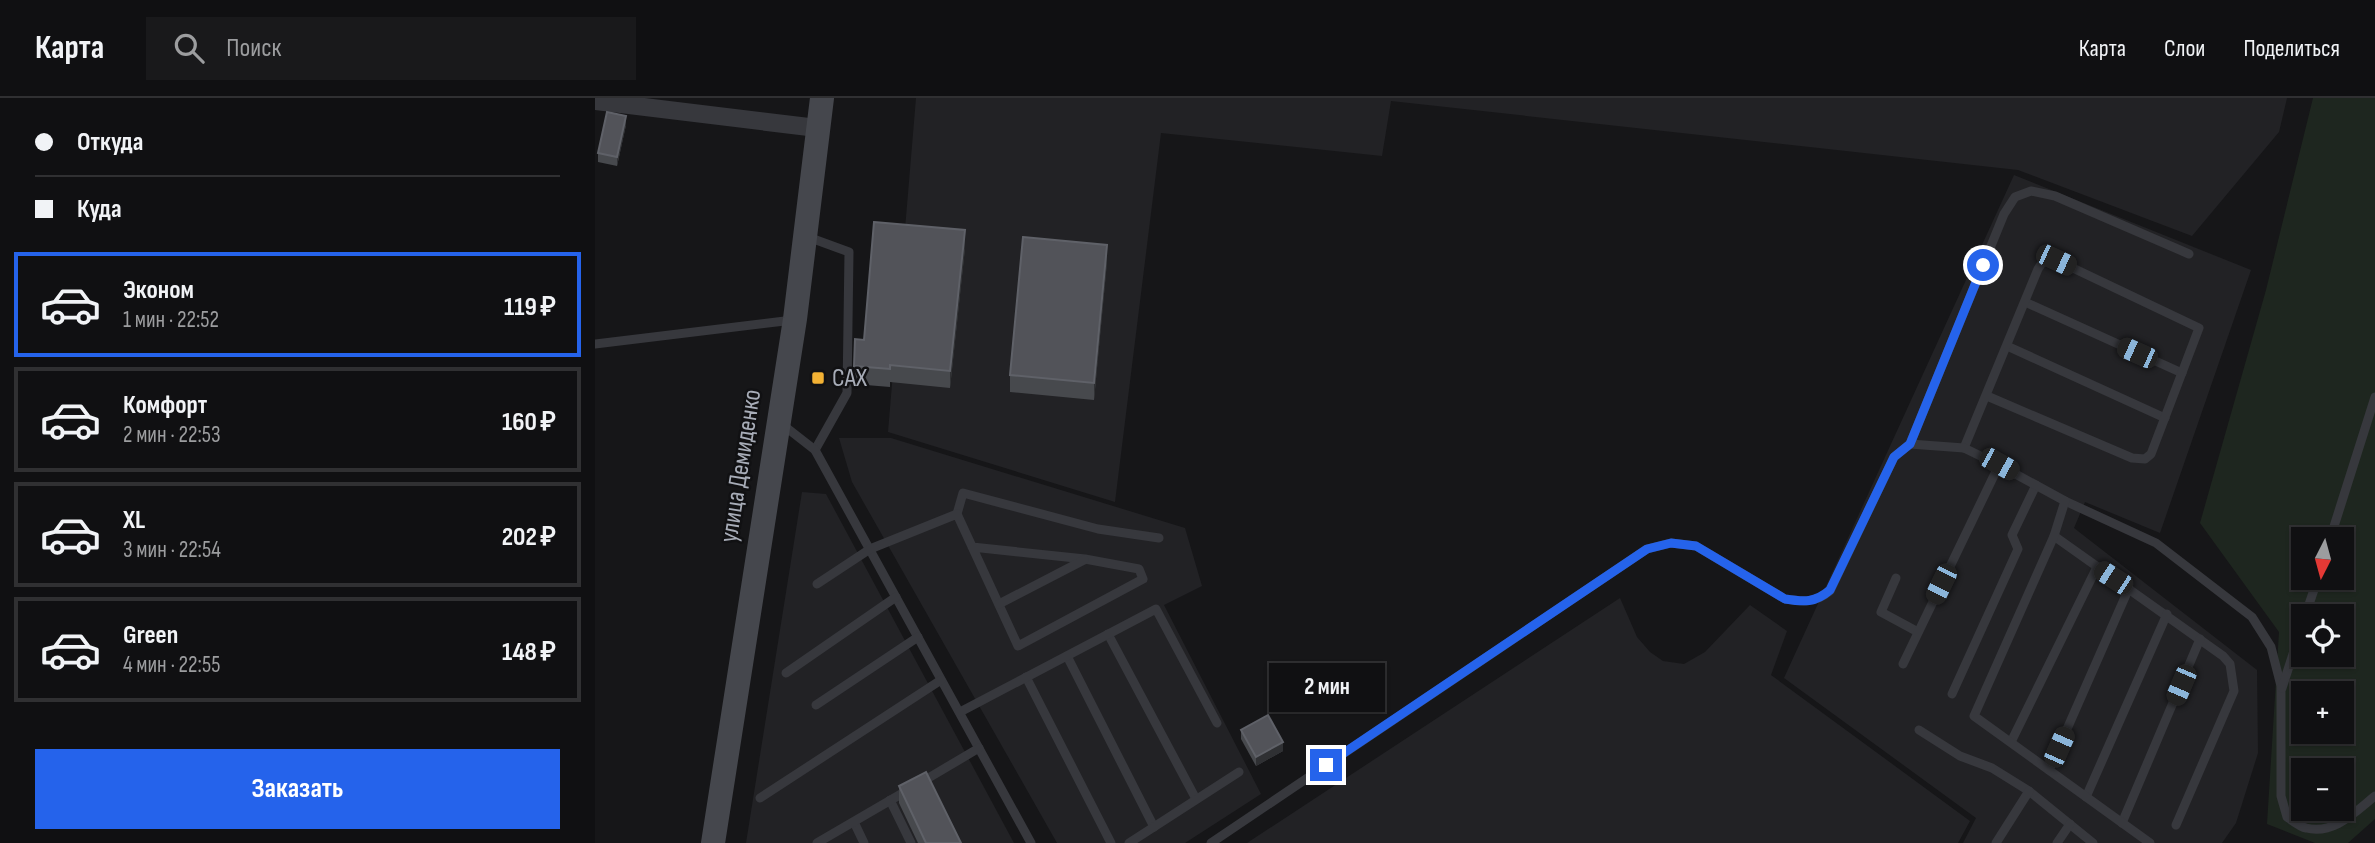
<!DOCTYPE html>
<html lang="ru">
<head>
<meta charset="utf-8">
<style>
  :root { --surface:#101012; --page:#19191b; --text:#f1f3f6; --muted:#9c9d9f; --line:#303032; --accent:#2563eb }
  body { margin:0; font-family:"Sofia Sans Condensed",sans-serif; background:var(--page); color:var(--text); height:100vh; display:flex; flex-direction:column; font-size:26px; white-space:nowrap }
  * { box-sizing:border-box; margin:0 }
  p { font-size:23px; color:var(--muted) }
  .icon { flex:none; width:38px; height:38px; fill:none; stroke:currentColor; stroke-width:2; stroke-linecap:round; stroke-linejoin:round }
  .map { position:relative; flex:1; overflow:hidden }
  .drawer { display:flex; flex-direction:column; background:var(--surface); width:595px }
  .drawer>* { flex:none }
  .hud { display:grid; align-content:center; height:154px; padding:0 35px; background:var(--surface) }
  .needle { width:46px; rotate:186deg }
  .buttons { position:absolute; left:1696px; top:429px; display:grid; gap:14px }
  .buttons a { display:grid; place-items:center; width:63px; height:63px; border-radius:0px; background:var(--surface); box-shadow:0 2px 5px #0004,0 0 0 2px var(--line); font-size:35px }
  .end { position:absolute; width:32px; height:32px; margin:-16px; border:9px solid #2563eb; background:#fff; box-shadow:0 0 0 4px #fff }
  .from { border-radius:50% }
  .bubble { position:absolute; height:49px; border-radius:0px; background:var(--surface); box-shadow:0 2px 5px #0004,0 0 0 2px var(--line); font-size:23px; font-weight:700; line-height:49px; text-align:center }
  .car { position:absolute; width:21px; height:42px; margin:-21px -10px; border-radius:9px; box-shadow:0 0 5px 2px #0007; background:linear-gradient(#222 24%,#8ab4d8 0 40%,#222 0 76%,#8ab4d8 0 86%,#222 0) }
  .hud b { display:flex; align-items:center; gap:24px; height:66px; font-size:26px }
  .hud b+b { border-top:2px solid var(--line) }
  .hud i { width:18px; height:18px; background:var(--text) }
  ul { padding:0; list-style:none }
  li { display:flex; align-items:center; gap:21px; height:105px; margin:0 14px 10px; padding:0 21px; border:4px solid var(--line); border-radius:0px }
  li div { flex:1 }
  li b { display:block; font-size:26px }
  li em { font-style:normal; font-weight:700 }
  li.selected { border-color:var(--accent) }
  li>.icon { width:63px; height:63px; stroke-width:1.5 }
  .action { display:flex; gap:14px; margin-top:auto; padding:14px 35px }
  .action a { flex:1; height:80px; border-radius:0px; background:var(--accent); color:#fff; font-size:28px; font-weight:700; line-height:80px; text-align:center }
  header { display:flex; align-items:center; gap:42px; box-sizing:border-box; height:98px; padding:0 35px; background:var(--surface); border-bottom:2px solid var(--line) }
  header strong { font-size:33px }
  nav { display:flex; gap:38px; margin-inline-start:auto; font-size:24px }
  .search { width:490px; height:63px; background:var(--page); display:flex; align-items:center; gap:18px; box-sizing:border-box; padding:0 24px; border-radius:0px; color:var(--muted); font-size:26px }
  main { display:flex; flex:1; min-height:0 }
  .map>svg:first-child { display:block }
</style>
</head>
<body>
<header>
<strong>Карта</strong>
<div class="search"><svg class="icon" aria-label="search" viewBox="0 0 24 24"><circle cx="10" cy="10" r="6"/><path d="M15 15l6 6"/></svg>Поиск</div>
<nav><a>Карта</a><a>Слои</a><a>Поделиться</a></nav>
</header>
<main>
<section class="drawer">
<div class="hud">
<b><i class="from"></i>Откуда</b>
<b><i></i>Куда</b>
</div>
<ul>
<li class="selected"><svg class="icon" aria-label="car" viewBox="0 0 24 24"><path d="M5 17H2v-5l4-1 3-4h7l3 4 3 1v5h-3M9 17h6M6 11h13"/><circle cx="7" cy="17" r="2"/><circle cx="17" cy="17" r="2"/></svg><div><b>Эконом</b><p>1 мин · 22:52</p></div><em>119 ₽</em></li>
<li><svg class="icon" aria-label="car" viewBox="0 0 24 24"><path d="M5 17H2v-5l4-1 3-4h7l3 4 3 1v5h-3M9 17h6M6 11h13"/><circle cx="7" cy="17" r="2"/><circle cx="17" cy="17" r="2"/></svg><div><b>Комфорт</b><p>2 мин · 22:53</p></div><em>160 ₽</em></li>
<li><svg class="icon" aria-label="car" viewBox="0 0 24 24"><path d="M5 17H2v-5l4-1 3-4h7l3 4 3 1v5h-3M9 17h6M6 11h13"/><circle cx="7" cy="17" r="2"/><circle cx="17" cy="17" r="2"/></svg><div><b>XL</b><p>3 мин · 22:54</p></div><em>202 ₽</em></li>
<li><svg class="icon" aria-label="car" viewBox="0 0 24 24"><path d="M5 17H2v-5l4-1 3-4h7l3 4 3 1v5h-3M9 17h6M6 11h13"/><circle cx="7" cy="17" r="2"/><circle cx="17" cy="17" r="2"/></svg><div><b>Green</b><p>4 мин · 22:55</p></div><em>148 ₽</em></li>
</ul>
<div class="action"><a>Заказать</a></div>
</section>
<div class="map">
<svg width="1780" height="745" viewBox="0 0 1780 745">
  <rect width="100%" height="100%" fill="#161618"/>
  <g fill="#222225">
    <path d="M321 0H1692L1684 34 1597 138 1423 72 796 3 787 58 566 35 520 404 293 334Z"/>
    <path d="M1419 77 1656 172 1565 435 1490 404 1479 430 1662 572 1663 655 1641 725 1627 745H1368L1381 720 1189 580Z"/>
    <path d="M244 340H296L590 430 607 488 569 507 666 696 590 745H462L257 384Z"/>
    <path d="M207 394 231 396 419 745H151Z"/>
    <path d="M1025 500 1042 539 1055 554 1068 563 1089 566 1110 554 1155 507 1192 533 1176 577 1375 723 1363 745H652Z"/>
  </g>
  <path fill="#1e261f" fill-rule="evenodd" d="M1718 0H1780V721L1753 745H1720L1672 726 1684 534 1605 425 1671 192ZM1708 441H1746V480H1708ZM1708 518H1746V556H1708ZM1708 595H1746V634H1708ZM1708 672H1746V710H1708Z"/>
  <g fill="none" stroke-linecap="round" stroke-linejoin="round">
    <g stroke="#37383d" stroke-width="9">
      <path d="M213 139 254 154 252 295 220 352"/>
      <path d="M1430 204 1587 275"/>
      <path d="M0 246 198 222"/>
      <path d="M1412 248 1570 320"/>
      <path d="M188 327 220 352 436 745"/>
      <path d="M1315 346 1409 116 1420 99 1436 93 1460 98 1594 156"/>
      <path d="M1369 350 1443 171 1449 162H1461L1604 230 1556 356 1550 361 1537 360 1392 298"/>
      <path d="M1470 403 1561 445 1657 519 1676 549 1686 588V698L1692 719C1698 723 1705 729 1711 730 1739 737 1760 714 1780 698"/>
      <path d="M362 416 368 395 503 431 564 440"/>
      <path d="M1459 438 1628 558 1635 566 1639 593 1581 727"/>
      <path d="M1735 441 1780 299"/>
      <path d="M1301 480 1286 514 1323 534"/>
      <path d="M222 486 275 451 362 416 423 548 548 481 544 471 490 461 377 449"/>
      <path d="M404 506 489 462"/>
      <path d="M1710 518 1723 480"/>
      <path d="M513 536 601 701"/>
      <path d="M472 558 559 729"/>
      <path d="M1308 566 1404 367"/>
      <path d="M191 575 301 499"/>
      <path d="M431 579 516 745"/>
      <path d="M1687 590 1708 525"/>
      <path d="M1357 596 1423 451 1417 437 1441 387"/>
      <path d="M221 607 323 539"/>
      <path d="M365 614 561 511 622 625"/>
      <path d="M1324 632 1365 658 1397 670 1434 693 1498 745"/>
      <path d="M1416 644 1502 469"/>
      <path d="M1454 672 1534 490"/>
      <path d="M325 685 384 650"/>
      <path d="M1491 699 1572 516"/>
      <path d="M165 700 346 582"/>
      <path d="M295 702 316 745"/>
      <path d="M259 724 269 745"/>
      <path d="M1527 725 1605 541"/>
      <path d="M222 745 313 692"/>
      <path d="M534 745 644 674"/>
      <path d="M616 745 1052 451 1076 445 1101 448 1190 501C1209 504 1220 505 1235 493L1299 359 1315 346 1369 350 1404 367 1470 403 1459 438 1379 618 1555 745"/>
      <path d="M1401 745 1434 693"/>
      <path d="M1462 745 1475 726"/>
    </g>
    <path stroke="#37383d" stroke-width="18" d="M0 3 222 30"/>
    <path stroke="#45474d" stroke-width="24" d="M118 745 200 221 227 0"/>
  </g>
  <g fill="#47494d">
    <path d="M31 27 22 68 3 64V55Z"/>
    <path d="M370 150 355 290 295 284V289L259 286 260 241 269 242Z"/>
    <path d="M512 164 499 302 415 294V277Z"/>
    <path d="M646 632 688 653 661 668 646 641Z"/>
    <path d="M304 688 366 745H323L304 705Z"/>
  </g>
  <g fill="#2f3033">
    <path d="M31 18V27L22 68V59Z"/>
    <path d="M370 132V150L355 290V273Z"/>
    <path d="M512 147V164L499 302V285Z"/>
    <path d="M688 644V653L661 668V659Z"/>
  </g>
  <g fill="#525359" stroke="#5f6168" stroke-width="2">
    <path d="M12 14 31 18 22 59 3 55Z"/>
    <path d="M279 124 370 132 355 273 295 267V271L259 268 260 241 269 242Z"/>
    <path d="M428 139 512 147 499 285 415 277Z"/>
    <path d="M673 617 688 644 661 659 646 632Z"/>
    <path d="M331 674 366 745H331L304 688Z"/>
  </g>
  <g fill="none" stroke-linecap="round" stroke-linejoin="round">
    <path stroke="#2563eb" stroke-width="9" d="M731 667 1052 451 1076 445 1101 448 1190 501C1209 504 1220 505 1235 492L1299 359 1315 346 1388 167"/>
  </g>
  <rect fill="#f2b134" stroke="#111113" stroke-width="2.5" x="216" y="273" width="14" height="14" rx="3.5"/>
  <g text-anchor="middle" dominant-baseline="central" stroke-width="5" stroke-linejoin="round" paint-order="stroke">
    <g font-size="26" fill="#a8adb8" stroke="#111113" text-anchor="start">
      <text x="237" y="280">САХ</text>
    </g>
    <g font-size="26" fill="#a8adb8" stroke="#111113">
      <text transform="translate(146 368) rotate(-81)">улица Демиденко</text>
    </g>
  </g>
</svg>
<div class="buttons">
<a><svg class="needle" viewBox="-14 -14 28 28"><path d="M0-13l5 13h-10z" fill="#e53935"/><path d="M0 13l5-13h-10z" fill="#9c9d9f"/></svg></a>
<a><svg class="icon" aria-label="locate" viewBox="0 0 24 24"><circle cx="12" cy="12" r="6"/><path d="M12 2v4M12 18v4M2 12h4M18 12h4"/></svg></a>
<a>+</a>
<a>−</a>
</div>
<i class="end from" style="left:1388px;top:167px"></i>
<i class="end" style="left:731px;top:667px"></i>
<div class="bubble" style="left:674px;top:565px;width:116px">2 мин</div>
<i class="car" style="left:1461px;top:162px;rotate:115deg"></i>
<i class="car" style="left:1542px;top:255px;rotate:294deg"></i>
<i class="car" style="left:1404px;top:366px;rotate:119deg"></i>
<i class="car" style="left:1518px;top:480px;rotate:303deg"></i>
<i class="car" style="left:1346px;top:486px;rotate:206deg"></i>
<i class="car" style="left:1586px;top:587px;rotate:203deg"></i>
<i class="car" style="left:1464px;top:649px;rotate:24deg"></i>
</div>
</main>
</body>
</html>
